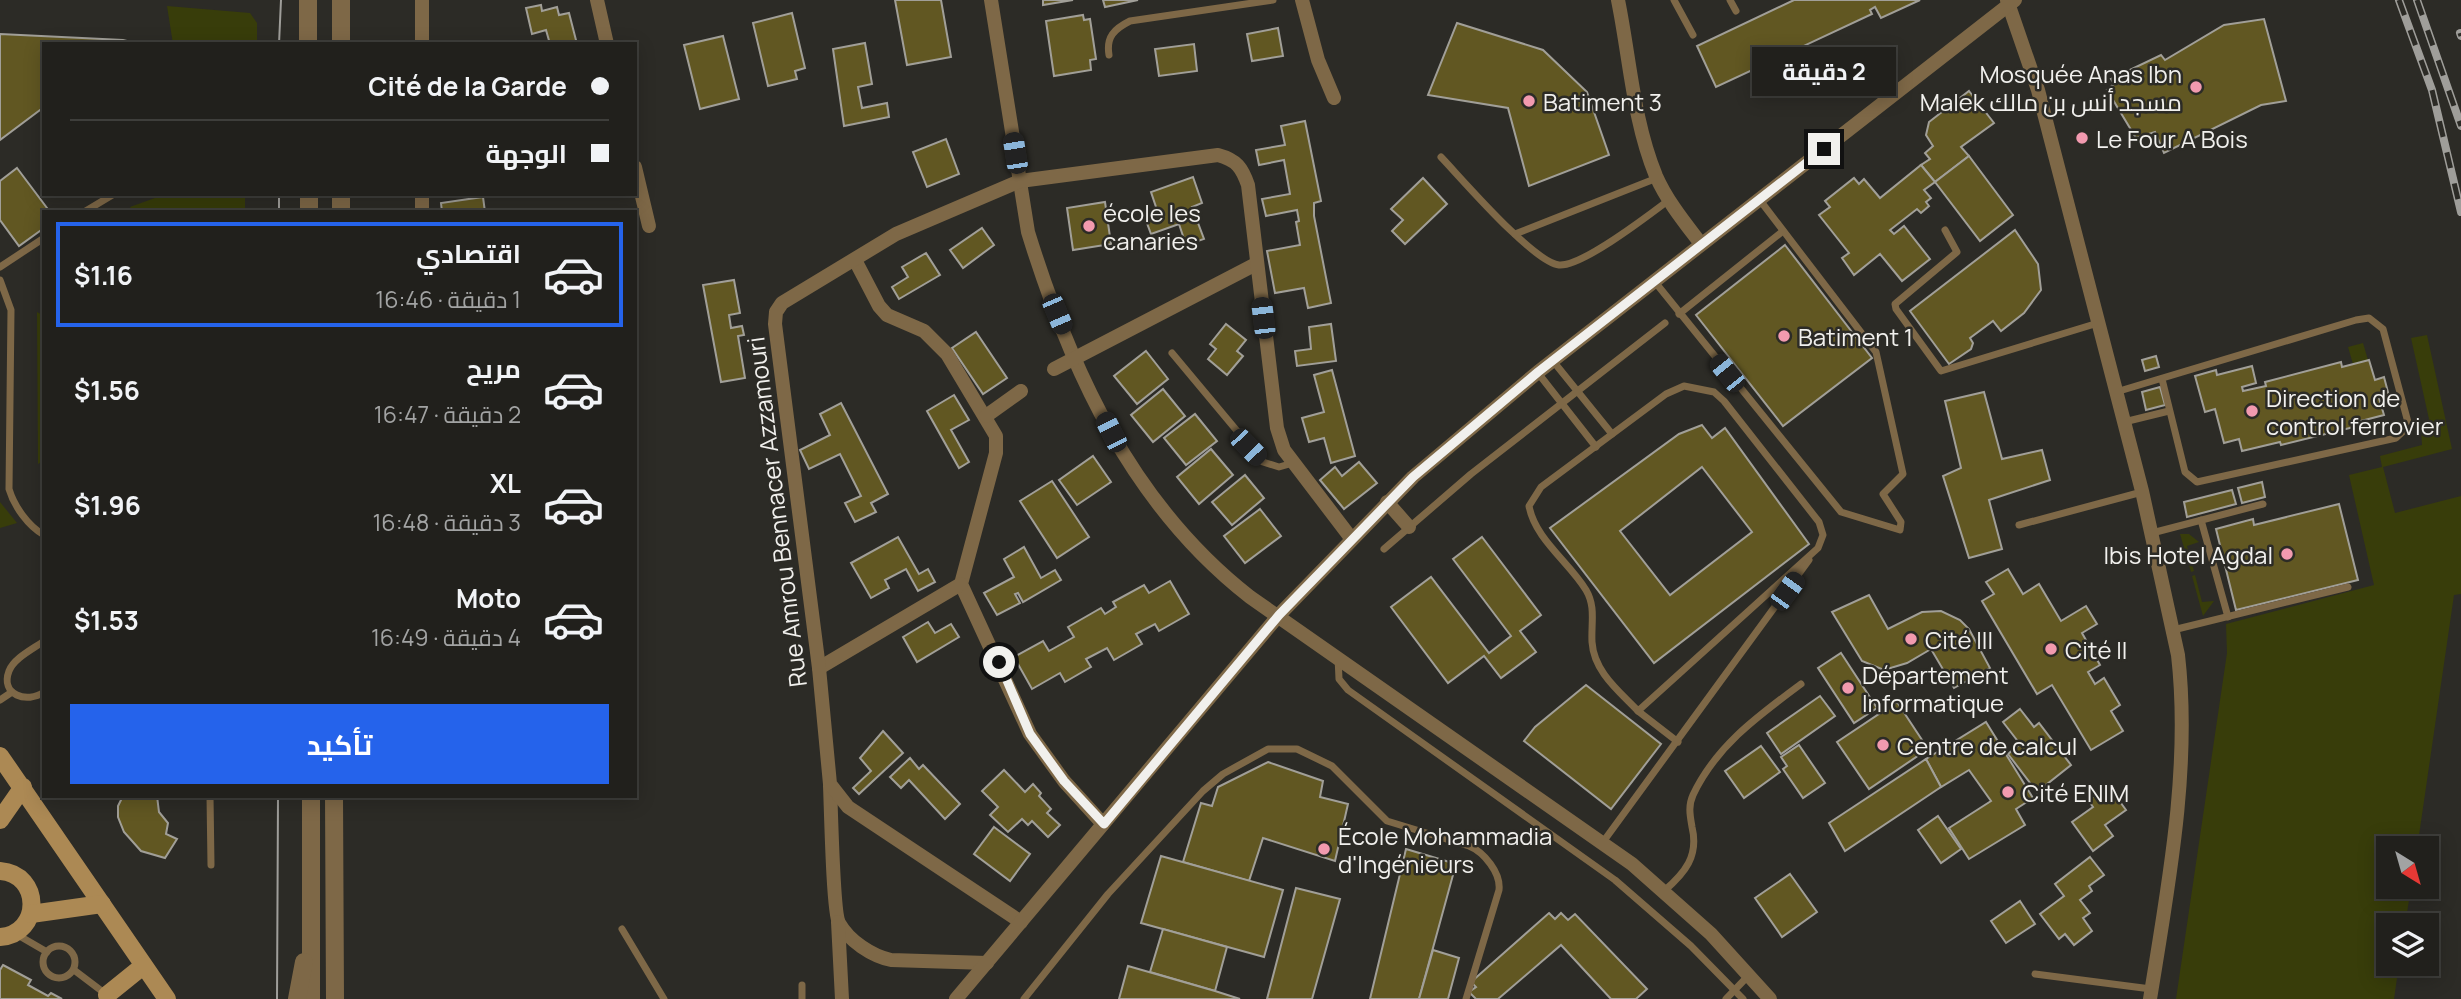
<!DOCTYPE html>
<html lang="ar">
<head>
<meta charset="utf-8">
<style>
  :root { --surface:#21201c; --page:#2d2d29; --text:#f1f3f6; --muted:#a2a3a3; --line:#3e3e3b; --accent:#2563eb }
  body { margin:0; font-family:Manrope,Cairo,sans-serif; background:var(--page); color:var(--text); direction:rtl; height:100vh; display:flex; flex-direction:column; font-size:26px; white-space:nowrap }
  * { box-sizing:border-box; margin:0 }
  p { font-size:23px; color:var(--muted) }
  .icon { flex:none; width:38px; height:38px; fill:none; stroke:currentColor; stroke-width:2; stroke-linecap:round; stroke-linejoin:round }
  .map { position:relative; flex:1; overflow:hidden; direction:ltr }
  .panel { position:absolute; left:42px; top:210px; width:595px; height:588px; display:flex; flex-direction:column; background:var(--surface); border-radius:0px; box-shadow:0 4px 18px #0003,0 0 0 2px var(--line); direction:rtl }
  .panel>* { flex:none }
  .guide { position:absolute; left:42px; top:42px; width:595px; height:154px; border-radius:0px; box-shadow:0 4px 18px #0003,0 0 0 2px var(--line); direction:rtl; display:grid; align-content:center; height:154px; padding:0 28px; background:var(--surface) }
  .needle { width:46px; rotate:143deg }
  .tools { position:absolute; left:2376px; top:836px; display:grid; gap:14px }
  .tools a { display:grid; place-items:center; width:63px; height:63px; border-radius:0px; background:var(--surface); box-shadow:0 4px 18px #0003,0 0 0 2px var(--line); font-size:35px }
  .end { position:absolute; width:32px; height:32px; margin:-16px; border:9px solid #f1f0ed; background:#111; box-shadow:0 0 0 4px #111 }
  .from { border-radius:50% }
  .bubble { position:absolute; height:49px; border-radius:0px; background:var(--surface); box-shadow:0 4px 18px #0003,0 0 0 2px var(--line); font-size:23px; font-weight:700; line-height:49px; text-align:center; direction:rtl }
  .car { position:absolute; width:21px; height:42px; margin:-21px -10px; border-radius:9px; box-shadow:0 0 5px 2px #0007; background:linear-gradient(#222 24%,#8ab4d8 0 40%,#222 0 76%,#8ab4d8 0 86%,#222 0) }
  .guide b { display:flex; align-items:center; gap:24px; height:66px; font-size:26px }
  .guide b+b { border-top:2px solid var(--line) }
  .guide i { width:18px; height:18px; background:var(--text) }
  ul { padding:12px 0 0; list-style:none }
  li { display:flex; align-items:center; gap:21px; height:105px; margin:0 14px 10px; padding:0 14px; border:4px solid transparent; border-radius:0px }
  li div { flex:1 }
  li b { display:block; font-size:26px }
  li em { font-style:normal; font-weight:700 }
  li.active { border-color:var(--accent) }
  li>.icon { width:63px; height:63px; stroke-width:1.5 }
  .button { display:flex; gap:14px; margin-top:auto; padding:14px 28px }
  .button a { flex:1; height:80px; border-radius:0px; background:var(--accent); color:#fff; font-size:28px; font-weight:700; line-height:80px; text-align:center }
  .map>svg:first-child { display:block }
</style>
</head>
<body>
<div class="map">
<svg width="2461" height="999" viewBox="0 0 2461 999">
  <rect width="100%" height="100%" fill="#2c2b26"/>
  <g fill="#383d0a">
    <path d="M167 6 250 13 257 23V44H173Z"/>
    <path d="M166 194H245V212H133L130 207Z"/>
    <path d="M0 309V502L17 523 0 528Z"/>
    <path d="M37 312 44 316V460L38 464Z"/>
    <path d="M2427 335 2452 449 2383 467 2395 513 2461 496V594L2454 595 2417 849H2389V887H2411L2405 926H2389V964H2399L2394 999H2176L2227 653 2226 624 2374 585 2349 475 2382 467 2380 456 2422 445 2421 428 2429 419 2411 338Z"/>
    <path d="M2363 343 2368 360 2353 364 2348 347Z"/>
    <path d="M2180 534H2189L2199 542 2187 546 2194 571 2191 572Z"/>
    <path d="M2195 575 2202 602 2214 601 2203 616 2192 576Z"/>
  </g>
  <g fill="#615722" stroke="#a19f98" stroke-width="2" fill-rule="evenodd">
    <path d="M895 0H941L951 57 907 65Z"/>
    <path d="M1043 0H1073L1043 5Z"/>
    <path d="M1103 0H1138L1105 7Z"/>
    <path d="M1794 0H1920L1881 18 1875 7 1870 10 1872 14 1716 87 1697 46Z"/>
    <path d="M541 5 542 11 557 7 559 15 569 13 577 44H550L546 30 532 34 526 8Z"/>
    <path d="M792 13 805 68 795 71 797 79 768 86 753 23Z"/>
    <path d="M1083 15 1084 20 1090 19 1096 59 1090 60 1091 70 1054 76 1046 21Z"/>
    <path d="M2264 19 2286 101 2261 105 2164 153 2155 132 2136 138 2107 90 2114 84 2111 79 2161 55 2165 60 2224 25Z"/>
    <path d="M1457 23 1543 50 1587 92 1609 155 1529 186 1508 108 1428 95Z"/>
    <path d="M1278 28 1283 56 1252 61 1247 34Z"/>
    <path d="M0 34 123 40 131 42 44 44V107L0 140Z"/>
    <path d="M723 36 739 99 700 109 684 45Z"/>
    <path d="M865 43 872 84 858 87 862 108 887 103 889 117 844 126 833 49Z"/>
    <path d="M1194 44 1197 71 1159 76 1155 49Z"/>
    <path d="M1969 91 1994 123 1961 147 1969 156 1935 182 1921 165 1930 159 1925 153 1933 146 1926 135 1929 122Z"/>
    <path d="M1305 121 1321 201 1314 203V216L1331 303 1308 308 1304 288 1275 293 1267 251 1300 245 1296 222 1299 221 1297 210 1266 216 1262 199 1290 194 1284 160 1259 165 1256 150 1285 145 1281 126Z"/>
    <path d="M946 139 959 174 927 187 913 152Z"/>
    <path d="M1969 156 2013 215 1980 241 1935 182Z"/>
    <path d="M1921 165 1935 182 1924 190 1931 198 1926 202 1929 206 1921 213 1917 209 1890 230 1894 234 1904 226 1930 259 1902 281 1880 254 1854 275 1842 258 1849 253 1819 215 1830 207 1825 201 1854 178 1859 184 1864 179 1880 198Z"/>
    <path d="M17 168 50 212H44V228L19 246 0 220V181Z"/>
    <path d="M1193 177 1202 203 1192 207 1204 239 1186 245 1179 224 1151 234 1144 215 1157 210 1151 192Z"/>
    <path d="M1423 178 1447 204 1405 244 1392 231 1403 220 1391 209Z"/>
    <path d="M483 197 485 212H442L441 203Z"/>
    <path d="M1105 202 1111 244 1073 250 1067 208Z"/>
    <path d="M982 228 994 245 963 268 950 250Z"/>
    <path d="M2015 230 2038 264 2041 290 2024 313 2001 331 1993 321 1970 338 1973 343 1971 349 1949 364 1910 311Z"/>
    <path d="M1785 245 1872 358 1783 426 1696 315Z"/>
    <path d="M926 253 940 275 899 299 892 287 908 277 902 267Z"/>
    <path d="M734 280 740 313 729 315 731 328 742 326 744 335 738 336 745 378 721 382 703 285Z"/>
    <path d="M1226 324 1246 340 1237 351 1243 356 1227 375 1208 359 1216 349 1210 344Z"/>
    <path d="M1331 324 1336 361 1297 366 1295 351 1311 349 1309 327Z"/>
    <path d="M976 332 1007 378 983 394 952 348Z"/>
    <path d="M1146 351 1168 379 1137 404 1114 376Z"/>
    <path d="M2156 356 2159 367 2145 371 2142 360Z"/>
    <path d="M2369 360 2375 380 2384 377 2389 396 2379 398 2384 415 2357 422 2358 426 2281 445 2280 442 2242 451 2239 439 2224 443 2215 409 2205 412 2195 376 2216 370 2217 375 2252 366 2256 383 2242 387 2243 391 2266 386 2265 382 2341 362 2342 367Z"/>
    <path d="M1332 370 1355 456 1331 463 1324 438 1309 442 1302 418 1324 412 1314 375Z"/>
    <path d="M2160 387 2165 405 2146 410 2142 392Z"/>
    <path d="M1163 389 1185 416 1153 442 1131 415Z"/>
    <path d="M1984 392 2002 459 2042 450 2050 480 1989 500 2002 549 1969 558 1943 476 1961 468 1945 401Z"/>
    <path d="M954 395 969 420 951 430 969 462 959 468 927 411Z"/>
    <path d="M841 403 888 494 871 503 876 512 855 522 845 503 861 496 840 454 809 469 800 450 830 435 820 414Z"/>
    <path d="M1195 414 1217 441 1186 465 1164 438Z"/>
    <path d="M1702 425 1712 438 1725 428 1809 544 1654 663 1550 528 1679 434ZM1702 467 1752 532 1670 595 1620 531Z"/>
    <path d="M1211 449 1233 475 1199 504 1177 477Z"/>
    <path d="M1093 456 1111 482 1077 505 1059 480Z"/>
    <path d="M1359 462 1377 483 1344 509 1320 480 1335 467 1342 476Z"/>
    <path d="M1245 475 1264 498 1232 525 1212 502Z"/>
    <path d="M1052 481 1089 537 1057 558 1020 501Z"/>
    <path d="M2262 482 2265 497 2242 503 2238 488Z"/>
    <path d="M2232 490 2236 504 2187 517 2184 502Z"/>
    <path d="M2339 504 2358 580 2236 610 2216 529 2253 519 2254 525Z"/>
    <path d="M1260 509 1281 536 1245 563 1224 536Z"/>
    <path d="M898 537 919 574 928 569 935 582 918 591 906 569 885 580 889 588 871 598 851 563Z"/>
    <path d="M1482 537 1541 615 1520 631 1536 652 1501 678 1484 656 1448 683 1391 607 1431 577 1489 653 1511 636 1453 559Z"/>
    <path d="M1024 547 1041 578 1055 570 1061 580 1023 602 1018 593 1015 594 1020 603 997 615 984 593 1014 577 1004 559Z"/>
    <path d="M2008 569 2023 594 2039 584 2061 621 2086 606 2097 624 2082 633 2100 665 2088 672 2095 684 2104 678 2120 705 2111 711 2123 731 2091 750 2052 685 2037 694 1982 601 1994 594 1986 582Z"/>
    <path d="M1170 581 1189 614 1159 631 1155 624 1136 634 1142 644 1114 660 1107 648 1086 659 1091 667 1065 682 1060 673 1032 689 1014 657 1043 641 1049 651 1074 637 1068 627 1101 608 1105 614 1116 607 1113 602 1144 585 1149 593Z"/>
    <path d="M1869 595 1888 629 1922 612 1941 611 1960 620 1969 629 1990 668 1954 688 1931 649 1907 663 1884 670 1862 661 1832 612Z"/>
    <path d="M928 622 935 633 951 624 959 637 917 662 903 637Z"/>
    <path d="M1841 653 1877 708 1854 723 1818 668Z"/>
    <path d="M1586 685 1661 744 1611 809 1524 741 1535 727Z"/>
    <path d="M1820 696 1835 716 1781 754 1767 733Z"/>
    <path d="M1897 702 1928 749 1869 789 1837 742Z"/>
    <path d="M2020 709 2034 727 2039 723 2071 765 2037 792 2008 754 2020 744 2003 722Z"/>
    <path d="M1986 722 2033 798 2016 809 2025 825 1969 859 1949 828 1991 801 1969 770 1941 787 1926 759Z"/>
    <path d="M883 731 903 753 859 794 853 788 871 771 860 758Z"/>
    <path d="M1799 745 1825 783 1803 798 1783 769 1787 766 1781 757Z"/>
    <path d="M1761 746 1780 772 1744 798 1725 771Z"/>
    <path d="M910 758 919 769 923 765 960 804 945 819 909 780 901 788 890 777Z"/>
    <path d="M1926 759 1941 787 1845 851 1829 823Z"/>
    <path d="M1268 762 1323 781 1320 797 1348 804 1335 861 1263 838 1249 881 1183 862 1201 803 1212 806 1218 787Z"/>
    <path d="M1004 770 1025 792 1033 784 1041 793 1039 796 1051 809 1047 813 1060 825 1048 837 1032 821 1028 825 1022 819 1008 832 990 815 998 807 982 791Z"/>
    <path d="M2098 793 2104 802 2115 795 2126 810 2105 825 2113 836 2093 851 2072 822 2093 807 2088 800Z"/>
    <path d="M157 796 159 812 168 823 166 834 177 839 165 858 141 851 124 832 118 817V806L123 796Z"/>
    <path d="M1938 816 1961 849 1941 863 1918 830Z"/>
    <path d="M994 827 1030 854 1010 881 974 854Z"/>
    <path d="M1406 849 1456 864 1419 999H1370Z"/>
    <path d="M1161 856 1283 890 1264 957 1141 923Z"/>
    <path d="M2090 857 2104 875 2089 886 2092 891 2080 900 2090 913 2083 918 2092 931 2074 945 2065 934 2059 939 2040 914 2064 896 2055 884Z"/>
    <path d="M1790 874 1817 912 1782 937 1755 898Z"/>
    <path d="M1296 888 1340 899 1312 999H1267Z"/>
    <path d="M2020 901 2035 924 2006 943 1991 921Z"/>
    <path d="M1549 913 1555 919 1561 913 1568 920 1575 914 1647 989 1636 999H1611L1561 945 1498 999H1476L1469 992 1476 987 1471 982Z"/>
    <path d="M1163 929 1227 947 1215 991 1150 972Z"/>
    <path d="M1433 950 1459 958 1448 999H1419Z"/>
    <path d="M3 965 31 980 28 985 48 996 51 993 62 999H0V970Z"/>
    <path d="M1128 966 1215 991 1240 999H1119Z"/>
  </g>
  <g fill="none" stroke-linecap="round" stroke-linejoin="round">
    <g stroke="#7e6847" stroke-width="7">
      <path d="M1674 0 1693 35"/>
      <path d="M1730 0 1736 11"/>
      <path d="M1109 55C1106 37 1114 29 1130 21L1273 0"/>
      <path d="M1441 157C1462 179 1533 262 1559 265 1582 267 1649 215 1669 200"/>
      <path d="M84 212 114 194"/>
      <path d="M1945 230 1957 252 1895 304 1896 309 1941 371 2098 323"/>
      <path d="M1515 234 1657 178"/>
      <path d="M0 267 44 238"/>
      <path d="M0 280 11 310 9 489C14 506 28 526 44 535"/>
      <path d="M1655 282 1841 512 1900 530 1901 522 1883 494 1903 474 1876 352 1759 199"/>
      <path d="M1679 314 1783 231"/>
      <path d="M1172 353 1263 462 1279 467 1293 463"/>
      <path d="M1553 361 1612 434"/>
      <path d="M1538 373 1596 447"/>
      <path d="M1684 386 1714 392 1724 401 1819 522 1823 535 1818 548 1638 711C1619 691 1594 672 1592 642 1591 623 1596 607 1586 590 1569 562 1535 539 1529 506L1541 487 1666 394Z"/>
      <path d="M2116 392 2356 320 2369 318 2383 329 2409 426 2396 438 2197 482 2185 472 2162 379"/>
      <path d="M2124 422 2169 411"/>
      <path d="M2201 520 2228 617"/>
      <path d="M2019 525 2142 492"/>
      <path d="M2152 533 2263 504"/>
      <path d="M1384 549 1471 474 1665 323"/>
      <path d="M2173 630 2348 587"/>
      <path d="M44 641C33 649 14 658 9 671 0 695 27 704 44 692"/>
      <path d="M1338 657 1339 679 1348 690 1615 880 1691 946 1743 999"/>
      <path d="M0 700 12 692"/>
      <path d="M1638 711 1678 742"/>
      <path d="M210 796 211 865"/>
      <path d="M1603 842 1809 560"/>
      <path d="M1664 891C1685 873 1699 856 1692 827 1690 815 1688 806 1693 795 1716 746 1758 716 1801 684"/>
      <path d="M622 929 664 999"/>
      <path d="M16 934 47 952"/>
      <circle cx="59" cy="962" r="16"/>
      <path d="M74 970 107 995"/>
      <path d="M2035 974 2151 989"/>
      <path d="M802 985V999"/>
      <path d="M1024 999 1108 894 1203 791 1223 774 1268 749H1297L1332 766 1387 821 1469 846C1484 852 1501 873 1499 890L1466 999"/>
      <path d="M1726 999 1749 975"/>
    </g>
    <g stroke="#7e6847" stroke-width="14">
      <path d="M597 0 607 44"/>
      <path d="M991 0 1028 232C1071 371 1132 505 1250 597L1632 864 1711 934 1770 999"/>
      <path d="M1302 0 1318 60 1334 98"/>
      <path d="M1618 0C1630 59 1633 120 1656 176 1667 201 1685 223 1701 244"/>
      <path d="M2007 0 2038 90 2142 491 2178 655C2191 768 2168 887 2150 999"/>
      <path d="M422 44V0"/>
      <path d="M635 167 649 226"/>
      <path d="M422 194V212"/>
      <path d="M855 260 879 306 887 315 924 331 947 354 996 436V453L961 584 1030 734 1064 781 1103 824"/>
      <path d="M1054 369 1256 264"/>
      <path d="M986 416 1021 391"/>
      <path d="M1387 502 1409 527"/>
      <path d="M819 668 961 584"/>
      <path d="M830 786C831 807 833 912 839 923 849 941 872 956 891 960L987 963"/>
      <path d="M838 922 842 999"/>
      <path d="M1021 922 848 807 830 784 819 668 775 324 776 312 782 303 896 234 1020 181 1218 155C1237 160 1242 168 1248 185L1277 428 1284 450 1351 538"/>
      <path d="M956 999 1279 615 1413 477 1538 372 2015 0"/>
    </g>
    <g stroke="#7e6847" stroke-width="18">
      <path d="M308 44V0"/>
      <path d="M341 44V0"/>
      <path d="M309 194V212"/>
      <path d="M341 212V194"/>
      <path d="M311 796V999"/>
      <path d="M334 796 335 999"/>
      <path d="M297 999 304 962"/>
    </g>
    <g stroke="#ac8954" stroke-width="18">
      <path d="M0 756 167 999"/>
      <path d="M0 820 23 787"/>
      <path d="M0 871C42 874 42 934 0 937"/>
      <path d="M31 914 102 904"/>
      <path d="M107 995 143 966"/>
    </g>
    <g stroke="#9f9e9a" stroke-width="2">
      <path d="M279 44 281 0"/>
      <path d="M279 194V212"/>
      <path d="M277 999 278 796"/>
    </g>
    <defs>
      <g id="rail">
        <path d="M2399 0 2432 90 2461 212"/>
        <path d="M2417 0 2461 126"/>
        <path d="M2460 33 2461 36"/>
      </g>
    </defs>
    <use href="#rail" stroke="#9f9e9a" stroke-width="8"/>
    <use href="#rail" stroke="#2c2b26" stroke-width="5" stroke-dasharray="16" stroke-linecap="butt"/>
  </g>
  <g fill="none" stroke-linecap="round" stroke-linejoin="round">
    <path stroke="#f1f0ed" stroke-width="9" d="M999 662 1030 734 1064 781 1104 824 1279 615 1413 477 1538 372 1824 149"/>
  </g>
  <g fill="#f29aaf" stroke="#2c2b26" stroke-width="2.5">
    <circle cx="2196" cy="87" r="7"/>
    <circle cx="1529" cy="101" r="7"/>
    <circle cx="2082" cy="138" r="7"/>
    <circle cx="1089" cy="226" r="7"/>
    <circle cx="1784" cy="336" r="7"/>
    <circle cx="2252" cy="411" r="7"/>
    <circle cx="2287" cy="554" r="7"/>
    <circle cx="1911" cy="639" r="7"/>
    <circle cx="2051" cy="649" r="7"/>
    <circle cx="1848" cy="688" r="7"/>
    <circle cx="1883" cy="745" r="7"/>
    <circle cx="2008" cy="792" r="7"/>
    <circle cx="1324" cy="849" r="7"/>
  </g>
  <g text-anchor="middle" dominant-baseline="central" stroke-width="5" stroke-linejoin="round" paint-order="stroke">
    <g font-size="24" fill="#f1f0ed" stroke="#2c2b26" text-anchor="start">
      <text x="2182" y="73" text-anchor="end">Mosquée Anas Ibn<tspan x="2182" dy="28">Malek مسجد أنس بن مالك</tspan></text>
      <text x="1543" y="101">Batiment 3</text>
      <text x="2096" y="138">Le Four A Bois</text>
      <text x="1103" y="212">école les<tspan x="1103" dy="28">canaries</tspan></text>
      <text x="1798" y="336">Batiment 1</text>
      <text x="2266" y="397">Direction de<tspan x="2266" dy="28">control ferrovier</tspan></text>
      <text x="2273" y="554" text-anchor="end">Ibis Hotel Agdal</text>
      <text x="1925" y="639">Cité III</text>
      <text x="2065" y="649">Cité II</text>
      <text x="1862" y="674">Département<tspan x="1862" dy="28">Informatique</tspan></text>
      <text x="1897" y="745">Centre de calcul</text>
      <text x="2022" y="792">Cité ENIM</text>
      <text x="1338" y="835">École Mohammadia<tspan x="1338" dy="28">d'Ingénieurs</tspan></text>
    </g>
    <g font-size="24" fill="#f1f0ed" stroke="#2c2b26">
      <text transform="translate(776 512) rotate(-97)">Rue Amrou Bennacer Azzamouri</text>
    </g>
  </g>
</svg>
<div class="tools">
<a><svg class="needle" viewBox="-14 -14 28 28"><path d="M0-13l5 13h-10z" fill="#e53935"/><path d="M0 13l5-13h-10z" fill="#a2a3a3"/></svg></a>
<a><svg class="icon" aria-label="layers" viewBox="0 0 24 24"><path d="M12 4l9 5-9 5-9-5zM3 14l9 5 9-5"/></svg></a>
</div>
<i class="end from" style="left:999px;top:662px"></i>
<i class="end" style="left:1824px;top:149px"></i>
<div class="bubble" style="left:1752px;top:47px;width:144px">2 دقيقة</div>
<i class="car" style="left:1015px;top:153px;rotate:351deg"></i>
<i class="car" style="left:1057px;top:314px;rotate:157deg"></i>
<i class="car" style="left:1263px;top:318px;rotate:353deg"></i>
<i class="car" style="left:1727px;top:373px;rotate:321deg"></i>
<i class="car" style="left:1111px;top:432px;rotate:333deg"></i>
<i class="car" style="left:1248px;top:447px;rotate:136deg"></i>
<i class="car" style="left:1787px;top:591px;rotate:36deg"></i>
<div class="guide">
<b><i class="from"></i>Cité de la Garde</b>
<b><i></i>الوجهة</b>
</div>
<section class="panel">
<ul>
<li class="active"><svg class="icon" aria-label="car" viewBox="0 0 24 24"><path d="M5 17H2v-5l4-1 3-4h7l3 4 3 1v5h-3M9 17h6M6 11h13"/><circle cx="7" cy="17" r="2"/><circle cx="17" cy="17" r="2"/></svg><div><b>اقتصادي</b><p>1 دقيقة · 16:46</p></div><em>$1.16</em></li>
<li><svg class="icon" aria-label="car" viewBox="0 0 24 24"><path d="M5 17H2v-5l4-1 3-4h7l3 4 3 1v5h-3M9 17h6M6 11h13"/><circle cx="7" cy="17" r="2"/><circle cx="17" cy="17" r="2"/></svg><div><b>مريح</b><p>2 دقيقة · 16:47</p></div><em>$1.56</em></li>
<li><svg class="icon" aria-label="car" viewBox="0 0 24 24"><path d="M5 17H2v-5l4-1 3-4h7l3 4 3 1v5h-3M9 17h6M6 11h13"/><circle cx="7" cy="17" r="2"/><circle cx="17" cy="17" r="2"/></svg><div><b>XL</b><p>3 دقيقة · 16:48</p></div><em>$1.96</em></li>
<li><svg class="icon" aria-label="car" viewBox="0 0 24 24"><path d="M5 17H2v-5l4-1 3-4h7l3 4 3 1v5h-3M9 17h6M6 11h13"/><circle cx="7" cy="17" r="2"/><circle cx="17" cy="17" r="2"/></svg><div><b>Moto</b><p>4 دقيقة · 16:49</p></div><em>$1.53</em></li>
</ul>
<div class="button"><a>تأكيد</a></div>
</section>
</div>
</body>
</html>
